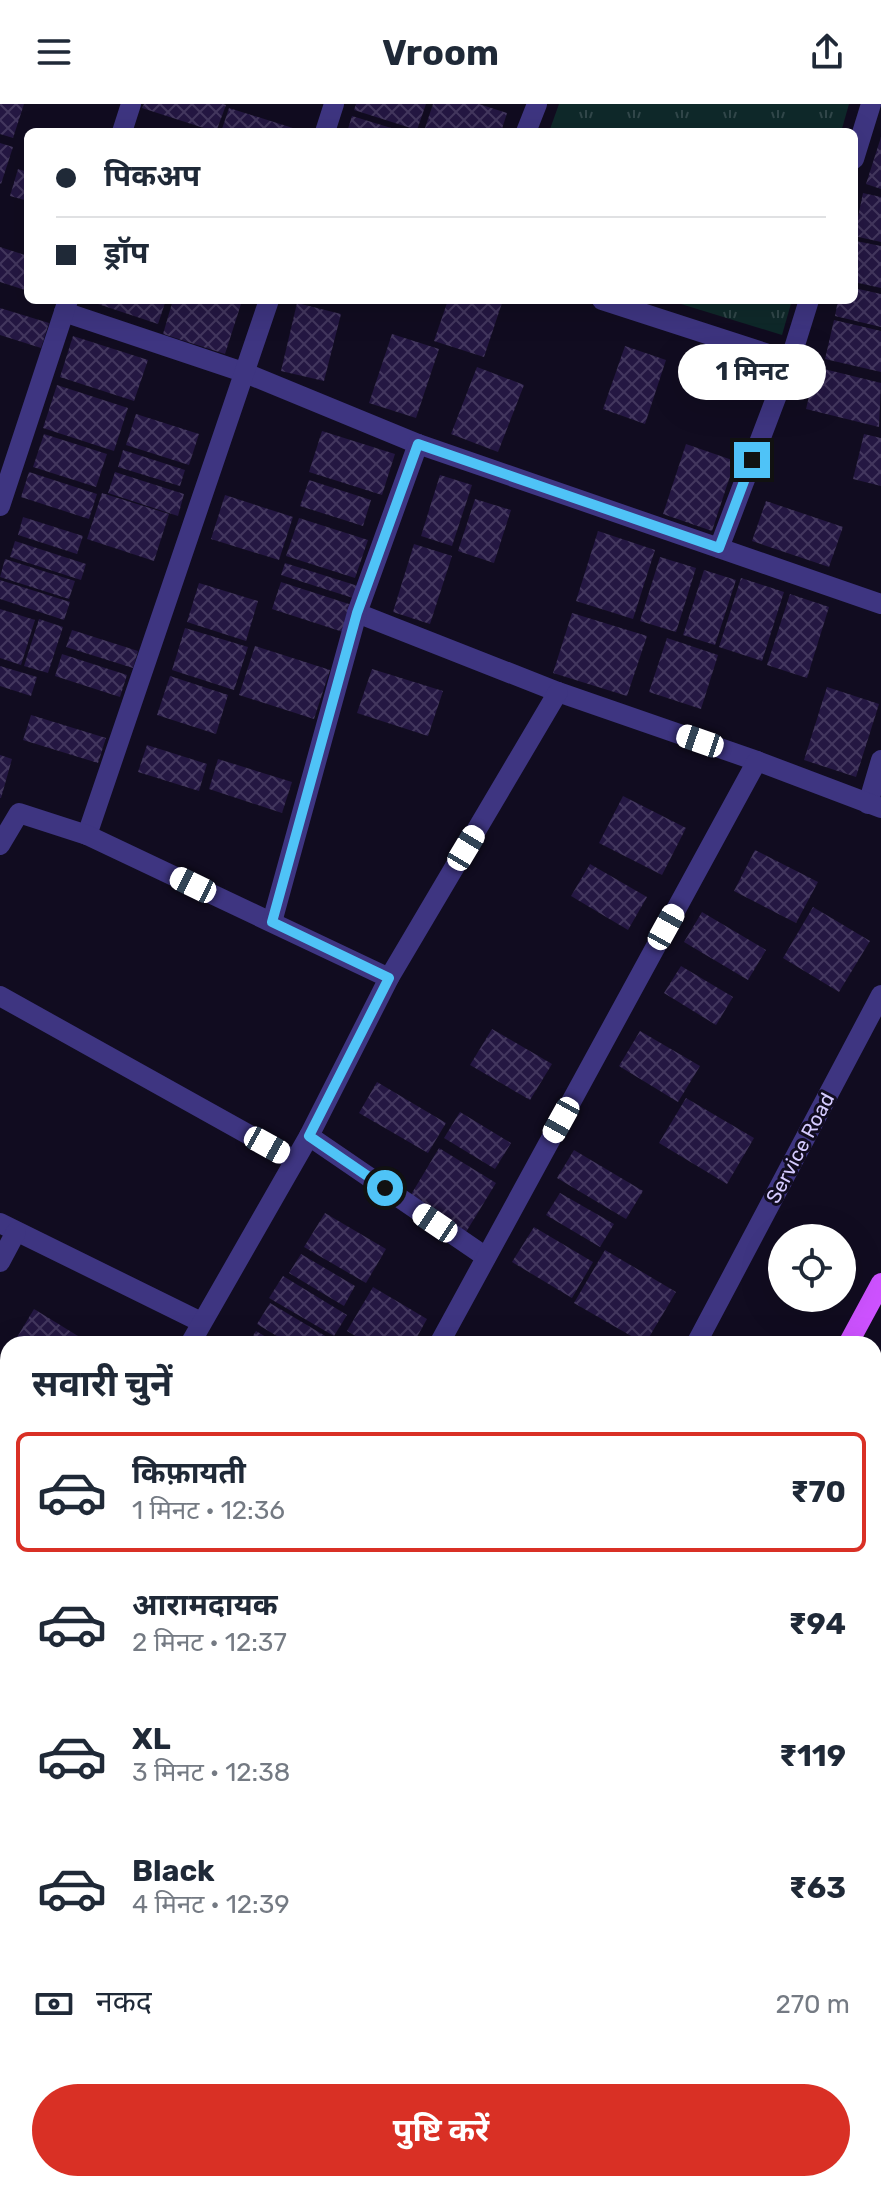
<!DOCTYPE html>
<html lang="hi">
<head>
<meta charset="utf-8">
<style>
  :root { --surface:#fff; --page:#f2f2f3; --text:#1f2937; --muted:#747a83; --line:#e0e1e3; --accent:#d93025 }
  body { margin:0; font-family:Rubik,"Noto Sans Devanagari",sans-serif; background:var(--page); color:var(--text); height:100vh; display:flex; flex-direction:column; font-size:30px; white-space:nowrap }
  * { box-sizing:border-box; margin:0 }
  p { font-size:26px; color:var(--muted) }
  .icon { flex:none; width:44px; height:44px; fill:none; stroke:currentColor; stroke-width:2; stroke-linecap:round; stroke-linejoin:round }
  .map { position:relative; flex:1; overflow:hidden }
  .side { position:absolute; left:0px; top:1232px; width:882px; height:856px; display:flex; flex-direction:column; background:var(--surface); border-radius:24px 24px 0 0; box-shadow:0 8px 32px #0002 }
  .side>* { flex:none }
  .banner { position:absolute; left:24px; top:24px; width:834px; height:176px; border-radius:12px; box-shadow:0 8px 32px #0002; display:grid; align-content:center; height:176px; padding:0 32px; background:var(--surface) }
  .tools { position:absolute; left:768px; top:1120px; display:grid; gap:16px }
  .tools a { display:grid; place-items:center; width:88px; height:88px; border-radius:50%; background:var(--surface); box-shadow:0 8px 32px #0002; font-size:40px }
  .end { position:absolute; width:36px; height:36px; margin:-18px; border:10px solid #4fc3f7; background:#111; box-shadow:0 0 0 4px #111 }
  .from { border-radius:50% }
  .bubble { position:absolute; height:56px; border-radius:28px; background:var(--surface); box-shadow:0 8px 32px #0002; font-size:26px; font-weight:700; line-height:56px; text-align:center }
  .car { position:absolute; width:24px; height:48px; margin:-24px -12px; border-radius:10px; box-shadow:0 0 6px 2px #0007; background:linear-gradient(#fff 24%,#345 0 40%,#fff 0 76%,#345 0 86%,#fff 0) }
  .banner b { display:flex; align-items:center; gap:28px; height:76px; font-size:30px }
  .banner b+b { border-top:2px solid var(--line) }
  .banner i { width:20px; height:20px; background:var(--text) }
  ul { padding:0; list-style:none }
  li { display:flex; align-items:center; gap:24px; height:120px; margin:0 16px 12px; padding:0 16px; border:4px solid transparent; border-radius:12px }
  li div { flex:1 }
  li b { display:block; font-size:30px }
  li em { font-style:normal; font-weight:700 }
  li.on { border-color:var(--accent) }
  li>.icon { width:72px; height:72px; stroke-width:1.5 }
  h2 { padding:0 32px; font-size:36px; line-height:96px }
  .pay { display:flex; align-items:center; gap:20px; height:88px; padding:0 32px; font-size:30px }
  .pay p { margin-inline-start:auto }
  .cta { display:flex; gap:16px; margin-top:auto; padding:16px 32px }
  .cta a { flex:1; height:92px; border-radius:48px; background:var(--accent); color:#fff; font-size:32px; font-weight:700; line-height:92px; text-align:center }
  header { display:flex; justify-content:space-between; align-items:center; height:104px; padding:0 32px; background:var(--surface); font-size:36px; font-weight:700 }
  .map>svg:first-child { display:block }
</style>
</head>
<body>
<header><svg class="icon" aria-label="menu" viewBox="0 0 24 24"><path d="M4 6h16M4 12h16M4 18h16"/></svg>Vroom<svg class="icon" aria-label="share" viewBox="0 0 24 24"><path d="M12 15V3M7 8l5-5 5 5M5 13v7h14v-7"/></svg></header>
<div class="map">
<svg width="881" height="2088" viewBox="0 0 881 2088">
  <defs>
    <pattern id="park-tufts" width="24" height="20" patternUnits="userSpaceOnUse" patternTransform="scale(2)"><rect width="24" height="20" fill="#0f292a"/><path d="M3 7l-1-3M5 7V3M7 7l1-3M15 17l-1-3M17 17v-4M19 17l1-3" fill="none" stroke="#31474a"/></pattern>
    <pattern id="building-cross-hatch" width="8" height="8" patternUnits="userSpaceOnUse" patternTransform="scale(2)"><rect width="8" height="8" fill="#241742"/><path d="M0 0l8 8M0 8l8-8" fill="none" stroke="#43375e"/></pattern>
  </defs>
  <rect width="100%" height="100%" fill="#110c20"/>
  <g fill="url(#park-tufts)">
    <path d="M559 0H849L841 28H549Z"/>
    <path d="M668 196H792L782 231Z"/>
  </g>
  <g fill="url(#building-cross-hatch)">
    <path d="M0 0H24L13 34 0 30Z"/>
    <path d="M144 0H223L226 1 216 28 142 4Z"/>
    <path d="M356 0H426L417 26 354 6Z"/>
    <path d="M433 0H479L507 9 501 28H427L424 27Z"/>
    <path d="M229 4 296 25 295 28H221Z"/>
    <path d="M352 12 401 27 400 28H347Z"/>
    <path d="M881 33V85L866 80Z"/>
    <path d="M0 39 13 43 1 80 0 79Z"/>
    <path d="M18 65 28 68V97L10 92Z"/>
    <path d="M863 89 881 93V138L854 132Z"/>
    <path d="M856 137 881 142V184L854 178Z"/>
    <path d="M0 143 28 152V187L0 178Z"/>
    <path d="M854 184 881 190V223L835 212 838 196H854Z"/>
    <path d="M86 196H166L158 220Z"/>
    <path d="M173 196H228L241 200 225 250 163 230Z"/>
    <path d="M448 196H503L484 253 434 237Z"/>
    <path d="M297 199 341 210 324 277 281 267Z"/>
    <path d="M0 204 49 219 41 244 0 231Z"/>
    <path d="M834 216 881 227V268L825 255Z"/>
    <path d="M392 230 439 245 416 314 369 299Z"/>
    <path d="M73 232 148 256 134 297 60 273Z"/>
    <path d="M625 242 666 256 645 320 603 305Z"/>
    <path d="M477 263 524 281 498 348 451 330Z"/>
    <path d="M816 263 881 279 879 323 806 305Z"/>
    <path d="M57 281 128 304 114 347 43 324Z"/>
    <path d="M136 310 199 330 189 361 126 341Z"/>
    <path d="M322 327 395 350 382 391 309 368Z"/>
    <path d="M44 330 107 350 96 383 33 363Z"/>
    <path d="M864 330 881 334V382L853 375Z"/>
    <path d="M686 340 735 357 712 427 663 410Z"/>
    <path d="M123 346 185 366 180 382 118 363Z"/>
    <path d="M29 368 97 390 89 415 21 393Z"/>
    <path d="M115 368 184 390 178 412 108 389Z"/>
    <path d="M440 371 472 381 452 442 421 432Z"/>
    <path d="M309 376 371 396 363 422 300 402Z"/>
    <path d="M102 389 169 410 154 457 87 435Z"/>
    <path d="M225 391 293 413 279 456 211 435Z"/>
    <path d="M475 395 511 406 494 459 458 447Z"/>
    <path d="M766 397 843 423 829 463 752 437Z"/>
    <path d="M23 413 83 432 77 450 18 431Z"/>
    <path d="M299 414 368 436 355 474 286 452Z"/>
    <path d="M598 427 655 446 633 515 576 497Z"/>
    <path d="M15 437 86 460 81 476 10 453Z"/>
    <path d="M414 440 452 452 430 520 393 508Z"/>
    <path d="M660 453 696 464 676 528 640 517Z"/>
    <path d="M5 455 75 477 69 495 0 473Z"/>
    <path d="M285 459 358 482 353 494 281 471Z"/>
    <path d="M704 466 736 476 715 541 683 531Z"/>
    <path d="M741 474 784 488 762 557 719 543Z"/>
    <path d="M0 476 70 498 64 516 0 495Z"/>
    <path d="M281 478 352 501 343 528 272 505Z"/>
    <path d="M199 479 258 497 246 537 187 518Z"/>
    <path d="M790 490 829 503 807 574 767 561Z"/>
    <path d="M0 505 35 516 21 561 0 554Z"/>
    <path d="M572 509 647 532 627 592 553 569Z"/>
    <path d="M39 515 63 523 48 569 24 562Z"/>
    <path d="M185 524 248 543 234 586 172 566Z"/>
    <path d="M72 526 138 547 133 564 66 543Z"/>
    <path d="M667 534 718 551 701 605 649 588Z"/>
    <path d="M255 542 330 566 314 615 239 591Z"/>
    <path d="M62 550 127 571 120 593 55 572Z"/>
    <path d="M0 562 37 573 31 592 0 582Z"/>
    <path d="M372 565 443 587 428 632 357 609Z"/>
    <path d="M170 572 228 591 216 630 157 611Z"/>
    <path d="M827 583 879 600 856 673 804 656Z"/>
    <path d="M31 611 106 634 98 659 23 636Z"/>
    <path d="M147 641 207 660 199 687 138 668Z"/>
    <path d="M0 651 12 655 1 694H0Z"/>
    <path d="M218 655 292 678 282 709 209 685Z"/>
    <path d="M623 692 686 724 662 771 599 739Z"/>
    <path d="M755 746 818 778 796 819 734 787Z"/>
    <path d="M590 760 647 793 628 826 571 792Z"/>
    <path d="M813 803 870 837 839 888 783 854Z"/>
    <path d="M702 808 766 846 748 876 684 838Z"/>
    <path d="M681 862 733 893 716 921 664 889Z"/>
    <path d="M492 925 552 960 530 996 470 961Z"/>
    <path d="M640 927 700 962 678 998 619 962Z"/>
    <path d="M377 978 446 1019 428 1049 359 1009Z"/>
    <path d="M686 994 754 1034 727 1080 659 1039Z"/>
    <path d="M460 1008 511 1039 495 1065 444 1034Z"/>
    <path d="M439 1044 496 1079 466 1128 409 1094Z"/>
    <path d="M574 1046 643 1087 626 1115 557 1074Z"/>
    <path d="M560 1089 614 1120 600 1143 546 1111Z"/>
    <path d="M325 1109 386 1145 366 1179 304 1143Z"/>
    <path d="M534 1123 593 1158 572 1194 512 1158Z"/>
    <path d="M605 1146 676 1188 645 1240 574 1199Z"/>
    <path d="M301 1150 355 1182 344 1202 289 1169Z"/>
    <path d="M283 1172 347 1211 334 1232 269 1194Z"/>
    <path d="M373 1183 427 1215 413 1240H369L347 1227Z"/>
    <path d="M270 1199 327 1233 323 1240H290L257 1220Z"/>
    <path d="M34 1205 91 1240H13Z"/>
    <path d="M256 1227 278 1240H248Z"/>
    <path d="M0 1270 8 1274V1306L0 1302Z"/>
    <path d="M0 1305 8 1310V1344L0 1340Z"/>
    <path d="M0 1351 8 1355V1377L0 1372Z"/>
    <path d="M0 1403 8 1408V1432L0 1427Z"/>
    <path d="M0 1434 8 1439V1474L0 1470Z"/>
    <path d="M0 1476 8 1481V1517L0 1512Z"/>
    <path d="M874 1706 881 1710V1781L874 1777Z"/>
    <path d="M8 2019V2080H163L178 2088H0V2035Z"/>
    <path d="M640 2080H693L708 2088H636Z"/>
  </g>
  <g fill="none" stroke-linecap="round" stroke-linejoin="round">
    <path stroke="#3e3581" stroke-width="18" d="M135 2080 160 2088"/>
    <g stroke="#3e3581" stroke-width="20">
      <path d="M122 28 131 0"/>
      <path d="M325 28 334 0"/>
      <path d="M526 28 537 0"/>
      <path d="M854 55 871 0"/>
      <path d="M602 196 790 257 809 196"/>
      <path d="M64 208 243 268 418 340 881 500"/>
      <path d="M418 340 357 509 558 588 757 657"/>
      <path d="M0 402 68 196"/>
      <path d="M719 444 790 257"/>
      <path d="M868 700 881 656"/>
      <path d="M87 731 269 196"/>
      <path d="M0 741 19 709 87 731 389 874"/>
      <path d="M272 818 357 509"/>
      <path d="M0 892 294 1056"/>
      <path d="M309 1032 486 1153"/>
      <path d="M0 1119 201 1218"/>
      <path d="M0 1158 16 1128"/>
      <path d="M190 1240 309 1032 389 874 558 588"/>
      <path d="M439 1240 757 657 881 704"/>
      <path d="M696 1240 881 891"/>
      <path d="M0 1609 8 1594"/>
      <path d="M0 1877 8 1881"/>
      <path d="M0 1934 8 1938"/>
      <path d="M874 2028 881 2016"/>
      <path d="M348 2080 365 2088"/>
      <path d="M242 2088 246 2080"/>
    </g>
    <g stroke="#7462ff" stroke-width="20">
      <path d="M874 1587 881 1574"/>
      <path d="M604 2088 608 2080"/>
    </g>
    <g stroke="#cd52ff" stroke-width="20">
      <path d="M848 1240 881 1179"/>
      <path d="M874 1320 881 1307"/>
      <path d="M389 2088 393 2080"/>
      <path d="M454 2088 459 2080"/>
    </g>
  </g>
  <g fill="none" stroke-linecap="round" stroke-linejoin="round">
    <path stroke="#4fc3f7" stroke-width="10" d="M385 1084 309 1032 389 874 272 818 357 509 418 340 719 444 752 356"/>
  </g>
  <g text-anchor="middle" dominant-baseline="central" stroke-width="6" stroke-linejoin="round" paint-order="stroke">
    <g font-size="20" fill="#d5cbff" stroke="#110c20">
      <text transform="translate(800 1044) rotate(-62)">Service Road</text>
    </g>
  </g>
</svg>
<div class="tools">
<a><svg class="icon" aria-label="locate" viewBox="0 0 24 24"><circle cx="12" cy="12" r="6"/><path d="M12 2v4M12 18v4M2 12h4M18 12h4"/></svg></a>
</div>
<i class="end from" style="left:385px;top:1084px"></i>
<i class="end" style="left:752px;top:356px"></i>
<div class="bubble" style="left:678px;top:240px;width:148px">1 मिनट</div>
<i class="car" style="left:700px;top:637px;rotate:289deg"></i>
<i class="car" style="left:466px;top:744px;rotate:31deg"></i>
<i class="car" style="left:193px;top:781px;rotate:296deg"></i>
<i class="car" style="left:666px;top:823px;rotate:29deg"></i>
<i class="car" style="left:561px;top:1016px;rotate:209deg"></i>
<i class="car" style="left:267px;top:1041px;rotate:119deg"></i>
<i class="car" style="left:435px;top:1119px;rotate:304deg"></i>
<div class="banner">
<b><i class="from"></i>पिकअप</b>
<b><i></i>ड्रॉप</b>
</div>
<section class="side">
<h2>सवारी चुनें</h2>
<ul>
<li class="on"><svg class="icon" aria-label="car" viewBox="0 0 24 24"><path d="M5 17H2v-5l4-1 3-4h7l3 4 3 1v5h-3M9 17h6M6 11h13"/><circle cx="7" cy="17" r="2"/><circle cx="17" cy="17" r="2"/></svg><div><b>किफ़ायती</b><p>1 मिनट · 12:36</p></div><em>₹70</em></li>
<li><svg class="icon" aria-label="car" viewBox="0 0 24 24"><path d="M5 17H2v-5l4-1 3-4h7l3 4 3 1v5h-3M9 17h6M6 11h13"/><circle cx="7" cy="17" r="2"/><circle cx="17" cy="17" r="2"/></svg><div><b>आरामदायक</b><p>2 मिनट · 12:37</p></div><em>₹94</em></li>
<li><svg class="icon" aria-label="car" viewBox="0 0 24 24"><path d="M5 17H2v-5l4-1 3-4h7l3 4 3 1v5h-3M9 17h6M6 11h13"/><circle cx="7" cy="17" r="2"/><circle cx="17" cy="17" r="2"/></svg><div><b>XL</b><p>3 मिनट · 12:38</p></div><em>₹119</em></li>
<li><svg class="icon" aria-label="car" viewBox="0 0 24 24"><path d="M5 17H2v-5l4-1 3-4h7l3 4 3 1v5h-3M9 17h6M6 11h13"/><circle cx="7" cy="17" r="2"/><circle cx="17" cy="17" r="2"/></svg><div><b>Black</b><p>4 मिनट · 12:39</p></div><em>₹63</em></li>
</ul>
<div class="pay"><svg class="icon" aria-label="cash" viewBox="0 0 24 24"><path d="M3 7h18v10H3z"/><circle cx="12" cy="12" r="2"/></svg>नकद<p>270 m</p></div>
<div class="cta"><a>पुष्टि करें</a></div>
</section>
</div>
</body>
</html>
